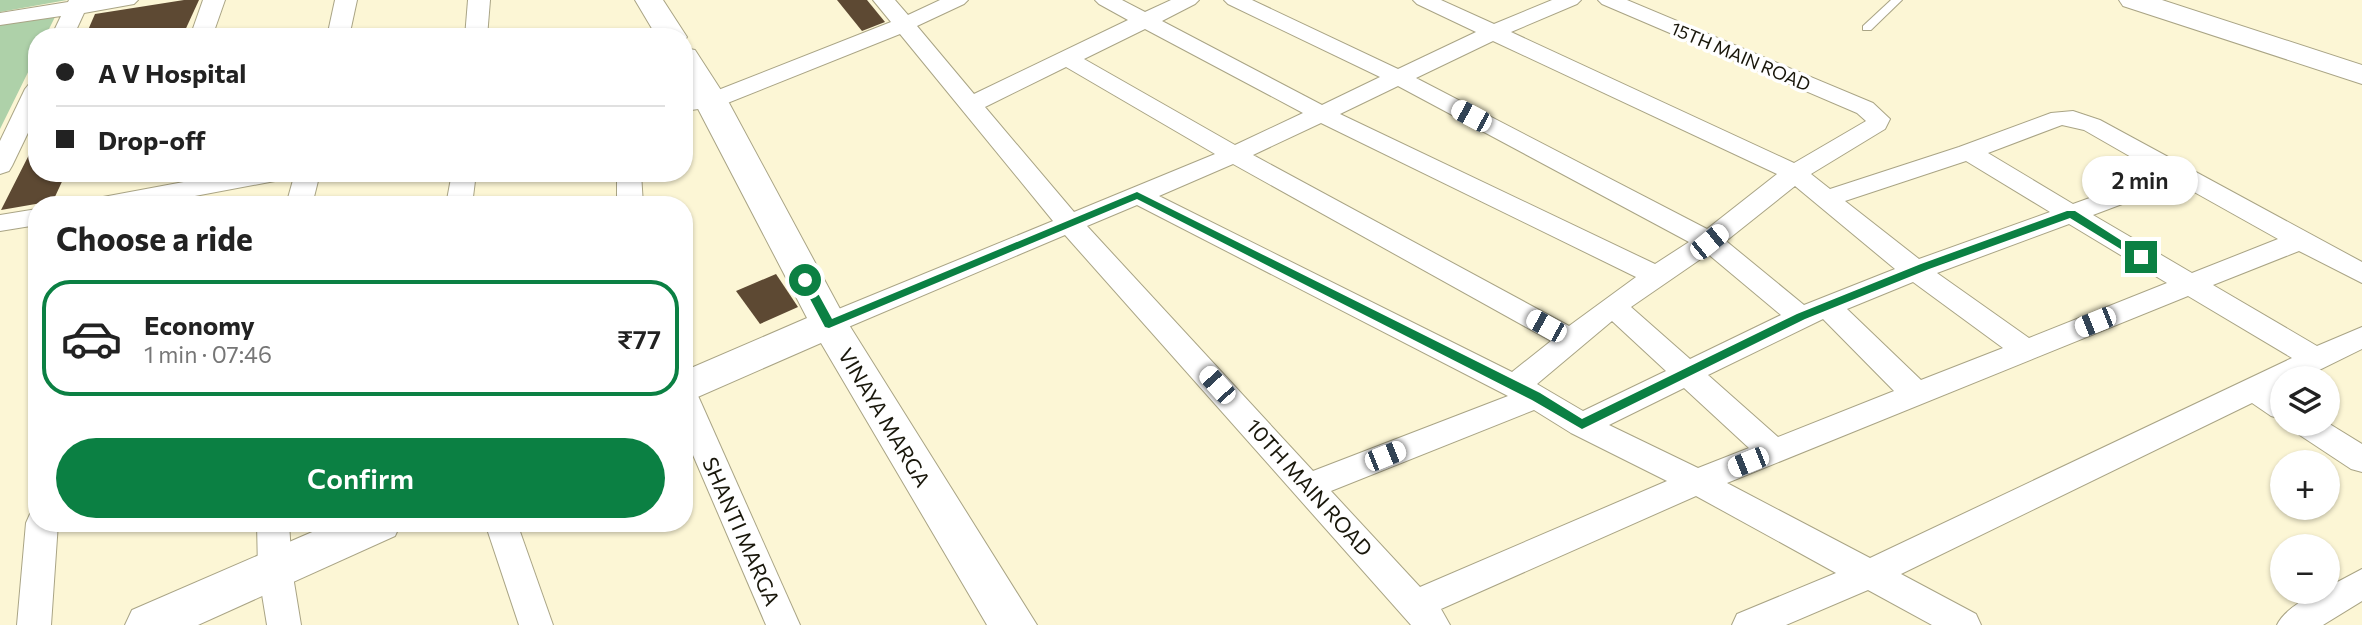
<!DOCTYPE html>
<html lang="en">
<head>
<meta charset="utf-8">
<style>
  :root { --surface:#fff; --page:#f2f2f2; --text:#222; --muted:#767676; --line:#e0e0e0; --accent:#0b8043 }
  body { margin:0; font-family:Commissioner,sans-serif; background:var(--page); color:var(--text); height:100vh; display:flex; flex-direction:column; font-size:26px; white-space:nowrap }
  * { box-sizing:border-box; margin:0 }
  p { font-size:23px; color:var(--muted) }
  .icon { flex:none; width:38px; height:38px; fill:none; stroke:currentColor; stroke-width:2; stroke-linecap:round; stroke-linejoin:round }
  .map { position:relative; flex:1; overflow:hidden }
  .panel { position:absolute; left:28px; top:196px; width:665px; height:336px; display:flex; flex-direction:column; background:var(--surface); border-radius:28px; box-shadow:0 2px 5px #0004 }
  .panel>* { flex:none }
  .banner { position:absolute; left:28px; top:28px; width:665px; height:154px; border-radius:28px; box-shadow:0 2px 5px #0004; display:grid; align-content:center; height:154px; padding:0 28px; background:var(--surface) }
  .buttons { position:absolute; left:2270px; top:366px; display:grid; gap:14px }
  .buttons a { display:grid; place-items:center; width:70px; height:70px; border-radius:50%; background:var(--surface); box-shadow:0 2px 5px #0004; font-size:35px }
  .end { position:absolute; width:32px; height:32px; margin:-16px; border:9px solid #0b8043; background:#fff; box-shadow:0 0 0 4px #fff }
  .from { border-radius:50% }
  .bubble { position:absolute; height:49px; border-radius:24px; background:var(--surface); box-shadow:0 2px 5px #0004; font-size:23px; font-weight:600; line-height:49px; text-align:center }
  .car { position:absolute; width:21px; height:42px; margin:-21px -10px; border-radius:9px; box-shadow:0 0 5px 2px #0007; background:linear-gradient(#fff 24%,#345 0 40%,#fff 0 76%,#345 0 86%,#fff 0) }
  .banner b { display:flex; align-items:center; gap:24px; height:66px; font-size:26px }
  .banner b+b { border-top:2px solid var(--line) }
  .banner i { width:18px; height:18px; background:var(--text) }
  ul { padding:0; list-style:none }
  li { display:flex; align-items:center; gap:21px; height:116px; margin:0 14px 10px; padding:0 14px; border:4px solid transparent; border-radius:28px }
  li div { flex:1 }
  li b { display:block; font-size:26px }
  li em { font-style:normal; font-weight:600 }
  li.current { border-color:var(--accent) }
  li>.icon { width:63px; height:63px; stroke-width:1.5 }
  h2 { padding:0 28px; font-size:32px; line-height:84px }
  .primary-button { display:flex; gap:14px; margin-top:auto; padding:14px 28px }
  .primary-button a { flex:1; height:80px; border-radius:42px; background:var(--accent); color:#fff; font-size:28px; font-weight:600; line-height:80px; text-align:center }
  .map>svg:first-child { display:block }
</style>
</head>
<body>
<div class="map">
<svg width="2362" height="625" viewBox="0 0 2362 625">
  <rect width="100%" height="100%" fill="#fcf6d5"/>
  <g fill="#aed1a9">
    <path d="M0 0H67L0 12Z"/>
    <path d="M55 17 45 37H37V54L0 129V25Z"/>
  </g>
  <g fill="#5d4933">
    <path d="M184 0H199L182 37H85L95 14Z"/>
    <path d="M837 0H867L885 22 862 31Z"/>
    <path d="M37 139V173H66L53 201 1 210Z"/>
    <path d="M776 274 798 307 760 324 736 291Z"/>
  </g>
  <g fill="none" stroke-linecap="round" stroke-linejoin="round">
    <defs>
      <path id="lane" d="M1891 0H1902L1871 30H1863V26Z"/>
      <g id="street">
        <path d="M69 0H138L134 4 84 13 73 37H51L61 16 0 25V13L68 2Z"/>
        <path d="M203 0H225L212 37H190Z"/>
        <path d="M335 0H357L349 37H327Z"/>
        <path d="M468 0H490L487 37H465Z"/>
        <path d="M873 0H895L908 15 940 0H968L964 4 917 26 974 94 1128 20 1099 4 1095 0H1122L1145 12 1171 0H1199L1195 4 1162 21 1322 105 1380 77 1228 4 1224 0H1252L1398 69 1476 32 1417 4 1413 0H1441L1494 24 1552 0H1581L1577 4 1511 32 1794 163 1866 121 1857 113 1602 4 1598 0H1627L1873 103 1890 119 1885 129 1811 174 1830 189 1959 147 2051 113 2073 111 2100 120 2362 262V283L2299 251 2213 285 2317 346 2362 327V349L2303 378H2282V388L2277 390 2282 393V419L2271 416 2252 403 1901 574 1976 614 1981 625H1932L1868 590 1786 625H1732L1737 614 1836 573 1696 496 1441 609 1450 625H1411L1065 235 839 331 829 334 819 331 815 324 819 317 1053 221 900 34 720 106 684 111V97L708 94 891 22ZM1145 29 1303 113 1235 145 1084 59ZM1493 41 1777 174 1707 229 1416 78ZM1066 67 1215 154 1074 212 985 107ZM1398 86 1689 242 1655 264 1340 114ZM1321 123 1636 277 1569 326 1253 155ZM2062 125 2084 130 2159 173 2073 204 1988 153ZM1966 161 2050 212 1919 259 1845 201ZM1233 164 1551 341 1512 372 1159 196ZM2178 183 2278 239 2192 273 2093 215ZM1795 186 1895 269 1804 305 1726 241ZM1137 205 1508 396 1313 471 1087 226ZM2069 224 2167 283 2029 338 1937 273ZM1708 254 1781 315 1690 359 1631 307ZM1913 282 2003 348 1921 380 1847 309ZM2188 296 2292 358 1870 558 1727 483ZM1823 319 1894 391 1778 437 1708 375ZM1612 321 1666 371 1583 411 1537 384ZM1684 388 1749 448 1698 468 1609 425ZM1534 410 1571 433 1667 481 1420 587 1331 491Z"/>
        <path d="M37 82V114L12 166 9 171 0 174V141L25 89 29 84Z"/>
        <path d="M232 173H287L284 178 275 181 147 205H90L94 199 103 197Z"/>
        <path d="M295 173H320L312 205H286Z"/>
        <path d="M452 173H476L472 205H446Z"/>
        <path d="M617 173H641L643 205H617Z"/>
        <path d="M37 209V225L0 231V215Z"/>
        <path d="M684 387 695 390 699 398 800 625H766L684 434Z"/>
        <path d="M2328 423 2362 444V472L2351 469 2295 432 2291 424Z"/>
        <path d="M37 512V523H58L51 625H17L26 523 30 514Z"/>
        <path d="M257 523H289L292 570 301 625H267L258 570Z"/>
        <path d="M485 523H517L553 625H519Z"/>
        <path d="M2362 569V601L2323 625H2277C2283 611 2311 592 2328 592V587Z"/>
      </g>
      <g id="secondary">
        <path d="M635 0H663L687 37 684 41V37H657Z"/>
        <path d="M684 48 695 50 728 101 846 320 1037 625H987L821 343 684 403V371L807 318 684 82Z"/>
        <path d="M333 523H401L395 536 198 625H125L132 610Z"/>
      </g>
      <path id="primary" d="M2119 0H2162L2362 65V84L2123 6Z"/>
    </defs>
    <use href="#lane" stroke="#a9a485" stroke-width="2"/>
    <use href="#street" stroke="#a9a485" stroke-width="2"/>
    <use href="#secondary" stroke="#a9a485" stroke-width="2"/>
    <use href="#primary" stroke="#a9a485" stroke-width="2"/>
    <use href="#lane" fill="#fff" fill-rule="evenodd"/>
    <use href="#street" fill="#fff" fill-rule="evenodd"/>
    <use href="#secondary" fill="#fff" fill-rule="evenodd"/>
    <use href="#primary" fill="#fff" fill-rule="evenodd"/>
  </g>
  <path fill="#0b8043" d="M1137 192 1540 393 1582 419 1797 314 1921 264 2067 211H2075L2147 257 2137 259 2070 218 1929 269 1805 319 1582 429 1532 400 1137 199 829 328 825 327 800 280 801 277H809L832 319Z"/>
  <g text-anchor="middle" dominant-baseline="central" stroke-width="7" stroke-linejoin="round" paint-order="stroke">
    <g font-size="18" fill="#19170b" stroke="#fff">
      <text transform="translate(1741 56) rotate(23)">15TH MAIN ROAD</text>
    </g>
    <g font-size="21" fill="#19170b" stroke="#fff">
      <text transform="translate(885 417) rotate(59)">VINAYA MARGA</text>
      <text transform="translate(1310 487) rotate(48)">10TH MAIN ROAD</text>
      <text transform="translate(742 531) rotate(66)">SHANTI MARGA</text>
    </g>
  </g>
</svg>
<div class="buttons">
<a><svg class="icon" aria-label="layers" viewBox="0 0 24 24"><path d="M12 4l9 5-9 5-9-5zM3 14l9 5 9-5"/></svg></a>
<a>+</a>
<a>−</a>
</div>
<i class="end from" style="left:805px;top:280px"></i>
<i class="end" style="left:2141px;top:257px"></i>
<div class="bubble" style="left:2082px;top:156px;width:116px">2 min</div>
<i class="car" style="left:1471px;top:116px;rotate:298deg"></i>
<i class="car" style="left:1709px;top:242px;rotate:51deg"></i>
<i class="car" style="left:2095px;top:322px;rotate:248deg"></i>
<i class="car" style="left:1546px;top:326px;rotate:299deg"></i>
<i class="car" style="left:1217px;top:385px;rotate:318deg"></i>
<i class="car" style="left:1385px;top:456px;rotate:68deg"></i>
<i class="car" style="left:1748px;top:462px;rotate:248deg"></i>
<div class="banner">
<b><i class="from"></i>A V Hospital</b>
<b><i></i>Drop-off</b>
</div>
<section class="panel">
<h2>Choose a ride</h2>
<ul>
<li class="current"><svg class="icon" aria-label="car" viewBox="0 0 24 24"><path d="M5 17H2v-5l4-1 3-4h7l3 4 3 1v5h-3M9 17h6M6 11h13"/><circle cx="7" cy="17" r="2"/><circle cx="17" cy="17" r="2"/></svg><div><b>Economy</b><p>1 min · 07:46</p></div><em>₹77</em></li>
</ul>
<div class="primary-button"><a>Confirm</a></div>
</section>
</div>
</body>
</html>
